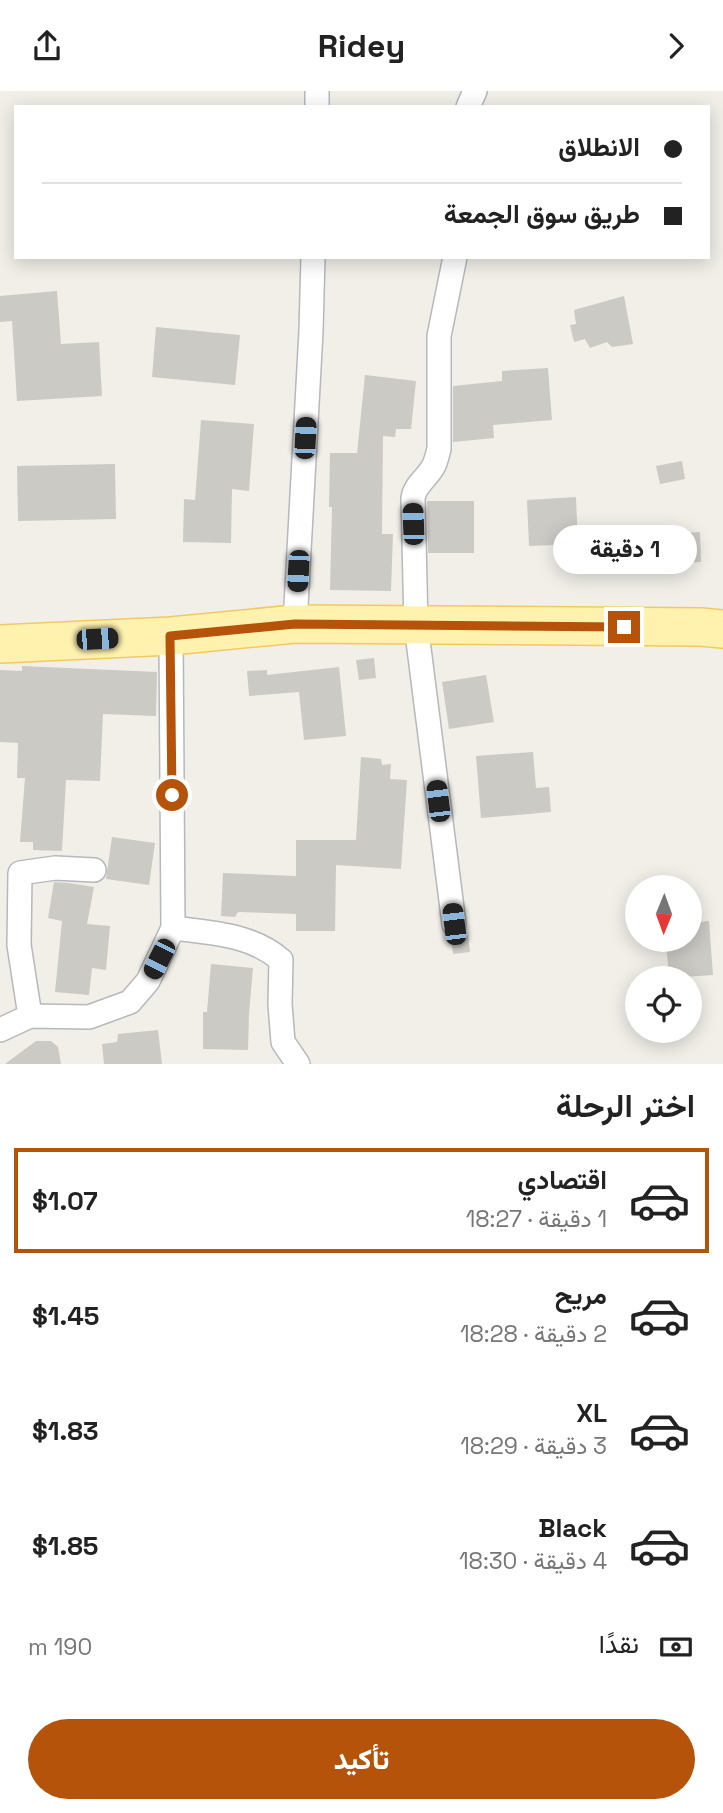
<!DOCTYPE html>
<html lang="ar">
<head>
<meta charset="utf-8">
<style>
  :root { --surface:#fff; --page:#f6f6f6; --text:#222; --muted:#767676; --line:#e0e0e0; --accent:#b45309 }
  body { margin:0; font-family:"Space Grotesk",Vazirmatn,sans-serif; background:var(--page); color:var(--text); direction:rtl; height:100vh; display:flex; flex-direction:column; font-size:26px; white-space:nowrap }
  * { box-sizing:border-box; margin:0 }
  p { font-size:23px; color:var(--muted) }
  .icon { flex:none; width:38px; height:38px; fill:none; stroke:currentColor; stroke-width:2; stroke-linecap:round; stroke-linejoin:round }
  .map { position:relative; height:973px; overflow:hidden; direction:ltr }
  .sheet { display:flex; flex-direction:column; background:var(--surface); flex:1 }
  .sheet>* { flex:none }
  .hud { position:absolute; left:14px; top:14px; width:696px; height:154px; border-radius:0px; box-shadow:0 4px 18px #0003; direction:rtl; display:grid; align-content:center; height:154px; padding:0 28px; background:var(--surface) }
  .needle { width:46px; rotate:181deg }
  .controls { position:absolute; left:625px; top:784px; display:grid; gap:14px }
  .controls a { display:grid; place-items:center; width:77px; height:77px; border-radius:50%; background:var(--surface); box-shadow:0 4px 18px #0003; font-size:35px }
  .end { position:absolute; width:32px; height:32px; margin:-16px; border:9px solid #b45309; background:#fff; box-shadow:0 0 0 4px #fff }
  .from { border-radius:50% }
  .bubble { position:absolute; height:49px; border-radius:24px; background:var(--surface); box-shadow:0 4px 18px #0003; font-size:23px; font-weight:800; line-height:49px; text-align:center; direction:rtl }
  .car { position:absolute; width:21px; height:42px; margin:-21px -10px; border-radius:9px; box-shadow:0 0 5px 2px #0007; background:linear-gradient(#222 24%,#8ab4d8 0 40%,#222 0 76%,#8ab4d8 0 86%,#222 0) }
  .hud b { display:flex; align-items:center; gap:24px; height:66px; font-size:26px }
  .hud b+b { border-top:2px solid var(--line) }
  .hud i { width:18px; height:18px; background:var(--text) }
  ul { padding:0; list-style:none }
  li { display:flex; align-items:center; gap:21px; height:105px; margin:0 14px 10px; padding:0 14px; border:4px solid transparent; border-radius:0px }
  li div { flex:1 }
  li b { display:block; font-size:26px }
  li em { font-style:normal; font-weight:800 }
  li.selected { border-color:var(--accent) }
  li>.icon { width:63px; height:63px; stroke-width:1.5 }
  h2 { padding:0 28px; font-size:32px; line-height:84px }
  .pay { display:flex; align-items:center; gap:18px; height:77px; padding:0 28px; font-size:26px }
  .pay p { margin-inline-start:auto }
  .button { display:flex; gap:14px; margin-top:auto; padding:14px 28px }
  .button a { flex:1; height:80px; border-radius:42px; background:var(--accent); color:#fff; font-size:28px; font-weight:800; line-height:80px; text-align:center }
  header { display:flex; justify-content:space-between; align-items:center; height:91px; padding:0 28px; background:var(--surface); font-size:32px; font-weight:800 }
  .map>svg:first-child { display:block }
</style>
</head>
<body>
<header><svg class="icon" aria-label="forward" viewBox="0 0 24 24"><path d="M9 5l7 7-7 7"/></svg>Ridey<svg class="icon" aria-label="share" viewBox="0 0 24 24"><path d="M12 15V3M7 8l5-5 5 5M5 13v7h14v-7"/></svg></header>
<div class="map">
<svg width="723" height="973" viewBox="0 0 723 973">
  <rect width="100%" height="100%" fill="#f1efe8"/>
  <g fill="#cccac5">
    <path d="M57 200 61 253 99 251 102 305 17 310 12 230 0 231V205Z"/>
    <path d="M624 205 633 253 612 256 607 251 590 257 585 248 574 251 570 234 576 233 574 219Z"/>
    <path d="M156 236 240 244 235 294 152 286Z"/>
    <path d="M548 277 552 329 493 334 494 347 453 351V295L502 290V280Z"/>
    <path d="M365 284 416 290 411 338H396L395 346 383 345 382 443H393L391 500 330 499 332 416H329L330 362H357Z"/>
    <path d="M201 329 254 333 249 400 232 398 231 452 183 451 184 408 195 409Z"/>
    <path d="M682 370 685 388 660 393 656 375Z"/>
    <path d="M115 373 116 428 18 430 17 375Z"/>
    <path d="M576 406 578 453 529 455 527 409Z"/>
    <path d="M427 410H474V462H428Z"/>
    <path d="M700 441 701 471 664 473 663 443Z"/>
    <path d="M374 567 376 587 359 589 356 569Z"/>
    <path d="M22 575 157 581 156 625 103 623 100 690 66 689 62 760 33 759V751H20L25 687H17L18 652 0 651V579L22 580Z"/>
    <path d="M339 576 346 645 304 649 299 601 249 605 247 580 267 579V584Z"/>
    <path d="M486 584 494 631 449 638 442 591Z"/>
    <path d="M533 661 536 697 549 696 551 721 481 727 476 665Z"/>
    <path d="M361 666 381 668 382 674 391 673 390 688 407 689 401 778 336 774 335 840H296V823L238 821 235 826 221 825 223 782 296 785V749H356Z"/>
    <path d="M112 746 155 752 149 794 106 788Z"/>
    <path d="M54 791 69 792 94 796 87 833 110 835 106 879 92 877 89 904 55 901 62 830 48 827Z"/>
    <path d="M709 830 713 884 669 887 666 849H690V832Z"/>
    <path d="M462 844H468L470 861 453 863 451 846 456 847Z"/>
    <path d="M211 873 253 877 249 923 248 959 203 958V921H207Z"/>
    <path d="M158 939 162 973H104L102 953 117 951 118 943Z"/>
    <path d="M36 950H51L58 956 61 973H5Z"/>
  </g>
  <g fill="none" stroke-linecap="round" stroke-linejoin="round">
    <defs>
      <g id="street">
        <path d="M317 16V0"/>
        <path d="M468 16 475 0"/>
        <path d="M295 533 311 240 313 166"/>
        <path d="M454 833 416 534 413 407C415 394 426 388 433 376 436 371 437 365 439 358V245L455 166"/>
        <path d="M173 837C211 842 251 843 281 869L280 913 283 951 298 973"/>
        <path d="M30 925 19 854 20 782 55 777 94 779"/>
        <path d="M0 939 30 925 89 926 130 911 148 890 173 837 171 545"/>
      </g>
      <path id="primary" d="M0 553 171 545 295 533 701 536 723 538"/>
    </defs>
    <use href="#street" stroke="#b5b8bc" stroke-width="26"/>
    <use href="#primary" stroke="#f2c960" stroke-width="40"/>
    <use href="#street" stroke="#fff" stroke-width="23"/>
    <use href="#primary" stroke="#fff2af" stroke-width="37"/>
  </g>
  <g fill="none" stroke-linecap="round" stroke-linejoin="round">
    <path stroke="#b45309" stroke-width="9" d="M172 704 170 545 295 533 624 536"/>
  </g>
</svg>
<div class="controls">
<a><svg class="needle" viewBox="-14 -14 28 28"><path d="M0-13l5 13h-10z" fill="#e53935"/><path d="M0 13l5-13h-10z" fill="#767676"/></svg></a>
<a><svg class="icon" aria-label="locate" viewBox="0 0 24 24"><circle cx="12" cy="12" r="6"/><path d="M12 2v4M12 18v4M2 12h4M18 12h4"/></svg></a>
</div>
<i class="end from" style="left:172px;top:704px"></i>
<i class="end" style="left:624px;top:536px"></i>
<div class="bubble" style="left:553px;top:434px;width:144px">1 دقيقة</div>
<i class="car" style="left:305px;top:347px;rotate:3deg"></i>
<i class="car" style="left:413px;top:433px;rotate:358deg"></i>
<i class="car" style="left:298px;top:480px;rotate:183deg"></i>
<i class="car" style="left:97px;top:548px;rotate:87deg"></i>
<i class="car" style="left:438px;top:710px;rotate:353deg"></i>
<i class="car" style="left:454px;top:833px;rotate:353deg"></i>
<i class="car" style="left:159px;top:868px;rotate:207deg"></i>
<div class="hud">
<b><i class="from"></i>الانطلاق</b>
<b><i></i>طريق سوق الجمعة</b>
</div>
</div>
<section class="sheet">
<h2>اختر الرحلة</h2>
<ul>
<li class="selected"><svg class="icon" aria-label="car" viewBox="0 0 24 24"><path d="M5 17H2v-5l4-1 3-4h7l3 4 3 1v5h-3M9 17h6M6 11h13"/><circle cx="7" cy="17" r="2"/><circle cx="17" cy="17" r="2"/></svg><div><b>اقتصادي</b><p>1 دقيقة · 18:27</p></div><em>$1.07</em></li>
<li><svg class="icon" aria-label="car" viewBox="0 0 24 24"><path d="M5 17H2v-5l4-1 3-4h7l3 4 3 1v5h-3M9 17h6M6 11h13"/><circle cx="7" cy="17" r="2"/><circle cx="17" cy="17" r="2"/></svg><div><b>مريح</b><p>2 دقيقة · 18:28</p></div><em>$1.45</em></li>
<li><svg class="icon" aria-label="car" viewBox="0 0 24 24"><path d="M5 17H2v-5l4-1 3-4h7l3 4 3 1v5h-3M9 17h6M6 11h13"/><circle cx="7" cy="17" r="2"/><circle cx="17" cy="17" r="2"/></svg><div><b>XL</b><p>3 دقيقة · 18:29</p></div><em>$1.83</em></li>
<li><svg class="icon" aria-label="car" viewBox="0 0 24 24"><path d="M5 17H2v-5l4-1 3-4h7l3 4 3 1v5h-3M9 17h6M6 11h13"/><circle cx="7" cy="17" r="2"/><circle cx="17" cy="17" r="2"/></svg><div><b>Black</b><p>4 دقيقة · 18:30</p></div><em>$1.85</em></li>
</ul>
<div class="pay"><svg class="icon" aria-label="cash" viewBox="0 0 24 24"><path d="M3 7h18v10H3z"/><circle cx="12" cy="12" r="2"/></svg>نقدًا<p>190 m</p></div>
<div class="button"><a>تأكيد</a></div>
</section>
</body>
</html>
